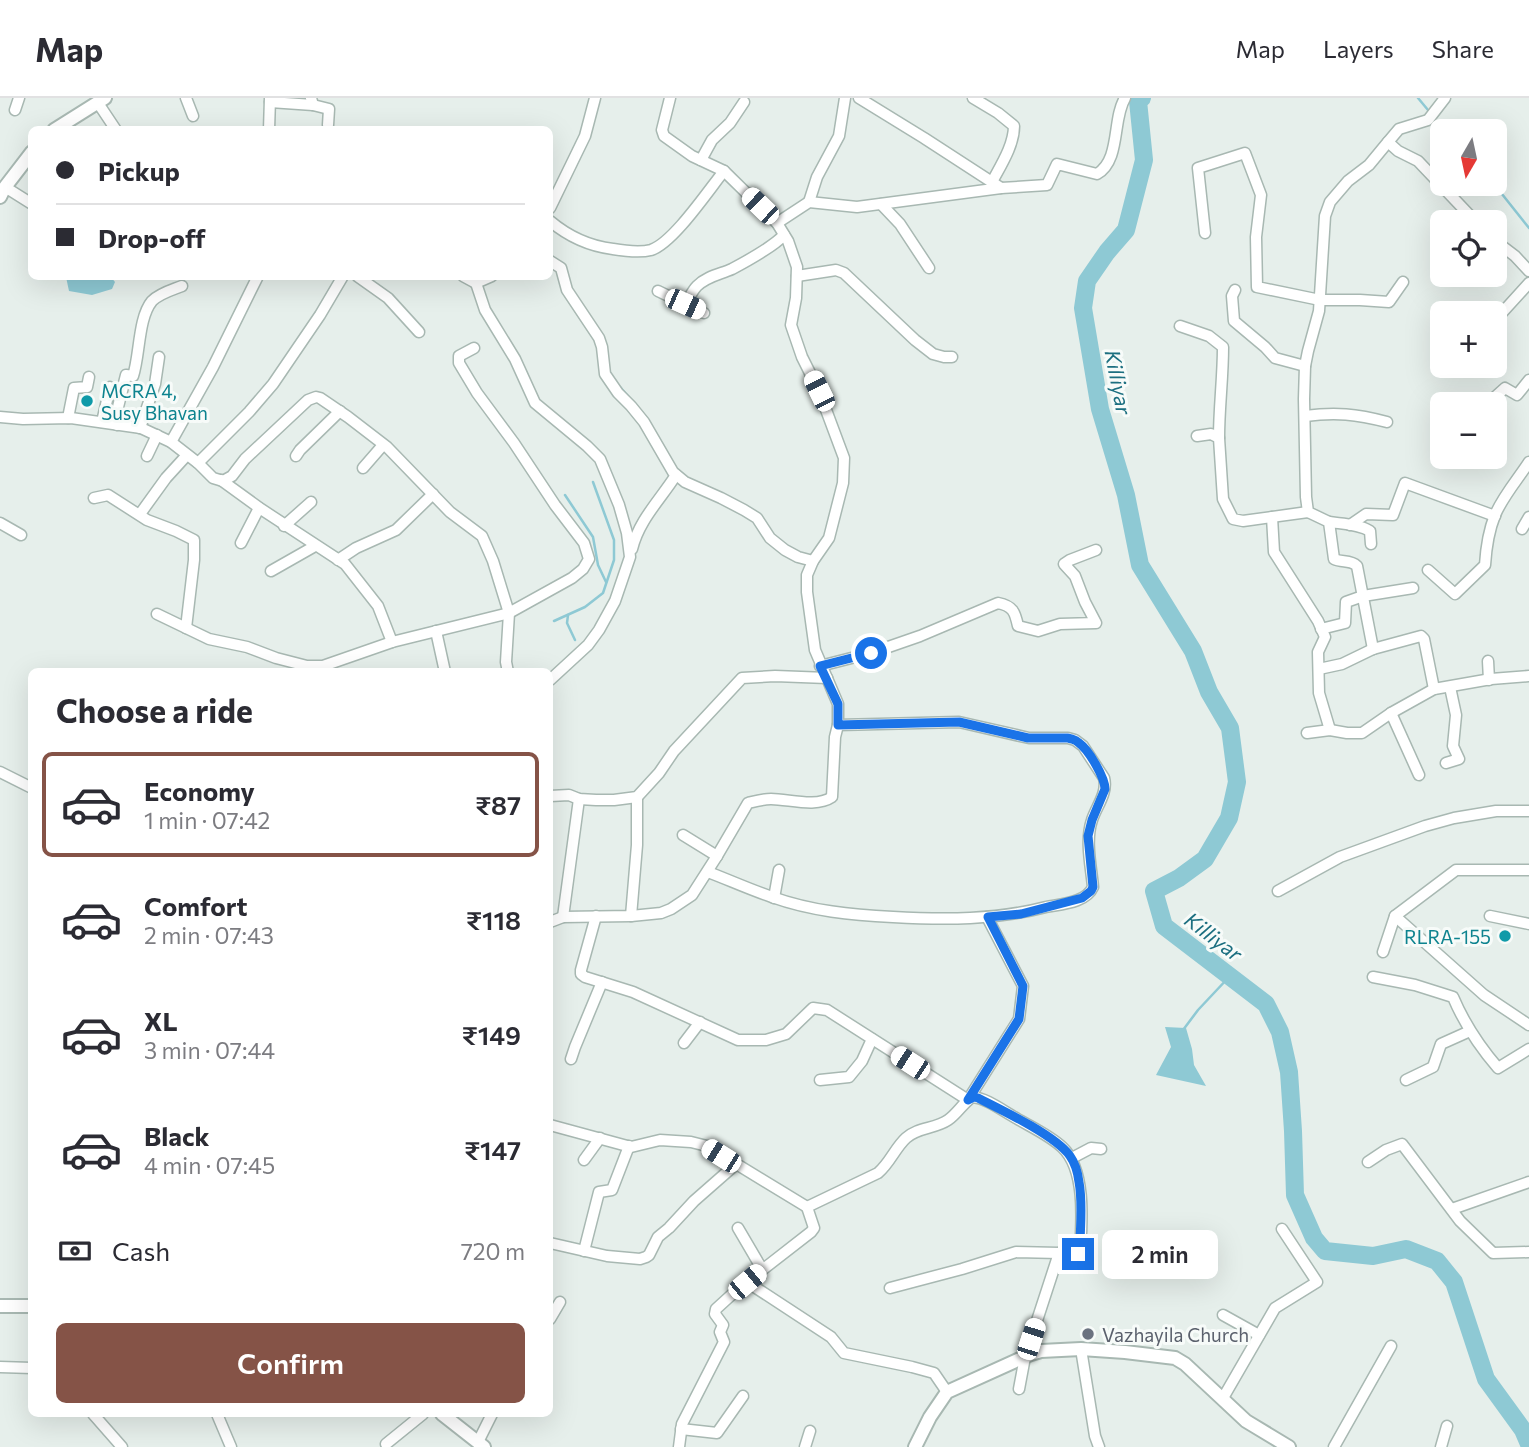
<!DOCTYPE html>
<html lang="en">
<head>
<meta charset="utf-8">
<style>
  :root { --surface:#fff; --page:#f7f7f7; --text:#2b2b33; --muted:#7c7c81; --line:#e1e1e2; --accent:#855347 }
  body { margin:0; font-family:Commissioner,sans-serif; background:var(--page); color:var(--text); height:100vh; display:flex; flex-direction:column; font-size:26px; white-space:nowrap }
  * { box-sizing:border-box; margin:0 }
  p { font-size:23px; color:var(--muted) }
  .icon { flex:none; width:38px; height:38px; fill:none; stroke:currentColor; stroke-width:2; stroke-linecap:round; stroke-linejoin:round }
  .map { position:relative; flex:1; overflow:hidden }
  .panel { position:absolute; left:28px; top:570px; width:525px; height:749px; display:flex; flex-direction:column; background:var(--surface); border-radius:10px; box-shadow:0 7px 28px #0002 }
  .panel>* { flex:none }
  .hud { position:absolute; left:28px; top:28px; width:525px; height:154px; border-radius:10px; box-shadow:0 7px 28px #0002; display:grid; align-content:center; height:154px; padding:0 28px; background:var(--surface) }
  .needle { width:46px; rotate:189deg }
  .fabs { position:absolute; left:1430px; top:21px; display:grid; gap:14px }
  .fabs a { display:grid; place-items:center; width:77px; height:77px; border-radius:10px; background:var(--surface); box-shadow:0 7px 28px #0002; font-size:35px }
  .end { position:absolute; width:32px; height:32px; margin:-16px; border:9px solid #1a73e8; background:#fff; box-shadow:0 0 0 4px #fff }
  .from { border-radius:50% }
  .bubble { position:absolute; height:49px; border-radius:10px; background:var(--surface); box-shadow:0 7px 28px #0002; font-size:23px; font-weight:600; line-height:49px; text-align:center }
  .car { position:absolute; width:21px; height:42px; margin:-21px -10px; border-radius:9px; box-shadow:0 0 5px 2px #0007; background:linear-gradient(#fff 24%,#345 0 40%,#fff 0 76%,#345 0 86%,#fff 0) }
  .hud b { display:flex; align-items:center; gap:24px; height:66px; font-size:26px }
  .hud b+b { border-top:2px solid var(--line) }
  .hud i { width:18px; height:18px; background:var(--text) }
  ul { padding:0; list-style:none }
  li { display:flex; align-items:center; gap:21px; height:105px; margin:0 14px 10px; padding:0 14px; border:4px solid transparent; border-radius:10px }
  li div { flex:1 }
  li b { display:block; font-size:26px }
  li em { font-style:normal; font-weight:600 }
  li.selected { border-color:var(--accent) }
  li>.icon { width:63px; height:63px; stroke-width:1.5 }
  h2 { padding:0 28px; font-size:32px; line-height:84px }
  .pay { display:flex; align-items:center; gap:18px; height:77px; padding:0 28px; font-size:26px }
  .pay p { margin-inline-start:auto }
  .action { display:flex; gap:14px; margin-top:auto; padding:14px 28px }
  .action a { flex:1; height:80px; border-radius:10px; background:var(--accent); color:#fff; font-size:28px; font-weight:600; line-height:80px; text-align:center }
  header { display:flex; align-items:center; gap:42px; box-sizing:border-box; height:98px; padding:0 35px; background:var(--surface); border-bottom:2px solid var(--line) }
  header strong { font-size:33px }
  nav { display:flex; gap:38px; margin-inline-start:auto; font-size:24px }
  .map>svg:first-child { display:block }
</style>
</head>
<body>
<header>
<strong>Map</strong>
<nav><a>Map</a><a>Layers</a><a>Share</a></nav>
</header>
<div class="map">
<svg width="1529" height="1349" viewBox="0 0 1529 1349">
  <rect width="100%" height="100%" fill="#e6efeb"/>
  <g fill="#8ec9d4">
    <path d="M66 179H111L115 184 112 191 92 197 69 193Z"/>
    <path d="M1165 929 1186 930 1192 951 1194 967 1206 988 1156 977 1171 949Z"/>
  </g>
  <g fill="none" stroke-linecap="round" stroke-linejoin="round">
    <g stroke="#8ec9d4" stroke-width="2.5">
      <path d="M1418 0 1428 12"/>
      <path d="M1437 26 1443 33"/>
      <path d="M1494 86 1529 130"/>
      <path d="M620 289 634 305"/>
      <path d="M565 397 593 439 598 467 606 484"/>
      <path d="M568 517 567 525 575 542"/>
      <path d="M554 523 585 509 603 495 614 462V442L593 384"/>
      <path d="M1183 932 1198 912 1229 879"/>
    </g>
    <path stroke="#8ec9d4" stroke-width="18" d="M1142 0 1138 3 1144 62 1126 132 1107 154 1087 183 1083 210 1100 311 1126 397 1140 467 1193 553 1209 594 1230 630 1237 684 1229 720 1205 761 1179 780 1154 793 1164 828 1266 906 1280 934 1289 974 1293 1033 1295 1097 1314 1140 1325 1153 1373 1158 1406 1151 1437 1163 1454 1184 1486 1281 1523 1332 1529 1346"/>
    <defs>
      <g id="minor">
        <path d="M186 0 193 18"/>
        <path d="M311 0 313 7 329 11 328 27"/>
        <path d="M670 0 662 32 664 38 692 58 724 73 777 125 809 104 857 109 1001 90 1047 87 1057 66 1097 76C1121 62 1112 21 1125 0"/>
        <path d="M859 0 924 40 1001 90"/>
        <path d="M973 0 998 15 1014 28C1014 47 1001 67 992 84"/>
        <path d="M1445 0 1428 22 1399 31 1388 44 1398 53 1418 63 1476 124"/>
        <path d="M270 4 313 7"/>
        <path d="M98 5 116 32"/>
        <path d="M15 12 19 0"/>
        <path d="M269 32 270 0"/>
        <path d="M701 62 712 42 730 25 744 4"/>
        <path d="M5 89 32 106"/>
        <path d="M809 104 817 79 839 38 845 0"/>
        <path d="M881 106 900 126 929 170"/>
        <path d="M550 110 585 38 595 0"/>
        <path d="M550 123C569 139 588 148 613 151 625 153 639 155 651 152 673 145 708 93 724 73"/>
        <path d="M1205 135 1198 70 1245 55 1261 97 1256 139 1257 189 1320 202H1360L1389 204 1403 184"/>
        <path d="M1494 142 1515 158 1529 173"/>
        <path d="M550 163 561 170 567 192 599 240 602 249 605 276 618 295 631 308 644 324 673 374 685 384 721 400 744 412 757 420 770 440 785 452 798 459 813 463"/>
        <path d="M357 178 388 200 419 234"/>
        <path d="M463 178 476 185 492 178"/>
        <path d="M797 178 836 172 844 175 915 242 933 256 944 259H952"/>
        <path d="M1472 178V177"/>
        <path d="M476 185 485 212 515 261 535 305 587 348 600 361 619 407 627 435 630 459 615 503 599 532 588 547 550 582"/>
        <path d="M1235 192 1232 198 1234 223 1265 249 1275 260 1305 268"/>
        <path d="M658 193 685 206"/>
        <path d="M704 215 685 206C689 201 692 193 697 188 707 178 721 176 732 171 747 163 773 149 784 137"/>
        <path d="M1494 226 1500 217 1529 185"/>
        <path d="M1180 228 1209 238 1223 249C1223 280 1219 309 1219 340"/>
        <path d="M1490 306 1495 299 1505 290 1517 297 1529 282"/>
        <path d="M1305 318C1336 314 1356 316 1387 324"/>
        <path d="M0 319 23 321 71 320 141 330 171 344 198 365 213 380 223 383 232 378 245 361 308 302 316 299 320 300 348 319 387 349 450 414 482 438 493 463 509 515 506 564 508 574"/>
        <path d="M68 320 74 290 87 289 89 279"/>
        <path d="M102 324 110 289"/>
        <path d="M117 327 118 309 126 277 133 278C140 257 138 220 152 203 160 195 172 192 182 188"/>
        <path d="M140 330 155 286 159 259"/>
        <path d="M1197 338 1211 336 1219 340 1223 401 1233 421 1243 423 1308 414"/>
        <path d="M171 344 213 269 258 178"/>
        <path d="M147 358 157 337"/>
        <path d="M296 358 300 352 340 313"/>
        <path d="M198 365 249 314 273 286 320 217 343 178"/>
        <path d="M363 370 383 347"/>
        <path d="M221 382 261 411 345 466 378 508 392 544"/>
        <path d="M94 400 108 397 147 422 176 433 194 442V462L186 530"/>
        <path d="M140 416 166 380 187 357"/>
        <path d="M1272 419 1274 454 1318 523 1325 539 1318 554 1319 595 1330 632"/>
        <path d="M1329 424C1343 426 1358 426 1370 433L1371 446"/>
        <path d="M0 425 21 437"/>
        <path d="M1350 427 1366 416 1393 417 1405 385 1495 418"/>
        <path d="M284 428 311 404"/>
        <path d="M1522 431 1529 419"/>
        <path d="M241 445 259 410"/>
        <path d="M632 451C639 422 660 402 676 377"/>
        <path d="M338 462 356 450 396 432 433 396"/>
        <path d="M1428 472 1455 496 1485 467C1486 451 1489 432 1495 417 1503 398 1518 381 1529 364"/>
        <path d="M271 473 315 448"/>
        <path d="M157 516 209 541 247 549 276 560 307 568H323L392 544 509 515 572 480 583 471 589 461 584 445 555 407 514 345 477 295 459 265V258L474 250"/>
        <path d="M1321 531 1345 525 1346 504 1363 498 1413 490"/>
        <path d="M436 533 445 574"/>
        <path d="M1373 551 1357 468C1350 461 1342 465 1334 461L1329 424 1308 414 1306 399 1304 301 1305 268 1308 253 1319 213 1325 118 1330 104 1348 83 1369 67 1388 44"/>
        <path d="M1488 563 1489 582"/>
        <path d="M820 568 871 555 920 538 998 505C1013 508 1015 514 1018 528L1038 533 1060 526 1096 525 1085 504 1075 478 1064 466 1070 462 1096 452"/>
        <path d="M1319 571 1342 566 1373 551 1421 538 1424 541 1434 591"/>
        <path d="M1391 615 1419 677"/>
        <path d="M1307 635 1330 632 1347 635H1362L1391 615 1434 591 1491 581 1529 578"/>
        <path d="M1446 665 1459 661 1453 648 1456 617 1450 589"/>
        <path d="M0 674 32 690"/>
        <path d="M550 698 569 697 579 701 596 702H614L637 699 659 675 674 653 742 580 775 578 827 580"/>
        <path d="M683 737 717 758"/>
        <path d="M708 774C729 782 751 792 772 799 811 813 852 817 893 819 945 822 996 822 1046 809 1061 806 1086 805 1093 789 1091 767 1085 743 1092 722 1096 709 1108 695 1104 680L1083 648 1075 642 1068 640H1029L959 624 838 627"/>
        <path d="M1278 793 1340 759 1425 728 1454 720 1496 713H1529"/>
        <path d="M774 800 779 772"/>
        <path d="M596 818 581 872V876L585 879 633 894 738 942H766L786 936 813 910 827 912 968 1002 1019 921 1023 888 987 819"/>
        <path d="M631 818 637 747V699"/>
        <path d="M1395 818 1484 897 1529 927"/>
        <path d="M1490 818 1529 826"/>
        <path d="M563 819 579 701"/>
        <path d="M550 824 563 819 631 818 661 815 671 811 692 797 717 758 748 705C756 703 763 701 771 701 789 701 816 710 832 699L835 639 838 627V606L815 552 807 494V477L813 463 829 440 843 385 844 360 819 293 802 259 791 227 796 200 797 169 788 143 777 125"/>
        <path d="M1383 854 1395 818 1456 772H1529"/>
        <path d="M1373 879 1415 887 1453 899C1464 925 1479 948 1498 970L1529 951"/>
        <path d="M684 945 700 924"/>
        <path d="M571 961 575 949 602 884"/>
        <path d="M820 982 849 979 862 963 872 941"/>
        <path d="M1406 982 1433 969 1441 946 1470 933"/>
        <path d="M550 1027 631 1049 660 1042 691 1044 707 1048 807 1109"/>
        <path d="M1072 1060 1091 1050 1101 1051"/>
        <path d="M584 1062 600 1040"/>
        <path d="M1368 1064 1386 1052 1402 1046 1460 1123 1493 1155 1529 1154"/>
        <path d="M1452 1111 1529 1084"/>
        <path d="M738 1130 762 1171"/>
        <path d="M550 1145 607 1158 640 1161 646 1159 649 1157 658 1139 669 1130 694 1103 735 1067"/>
        <path d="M584 1153 599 1094 612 1092 629 1048"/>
        <path d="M747 1184 831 1239 844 1255 912 1269 934 1275 947 1294"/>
        <path d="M890 1190 962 1171 1016 1154 1059 1155"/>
        <path d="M1223 1217 1259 1237"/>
        <path d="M550 1221 560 1204"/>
        <path d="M1081 1251 1095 1338 1099 1349"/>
        <path d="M0 1269 32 1270"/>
        <path d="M1019 1291 1025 1259"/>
        <path d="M1223 1300 1275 1210 1317 1184 1282 1131"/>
        <path d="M93 1316 122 1349"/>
        <path d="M217 1316 231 1349"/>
        <path d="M681 1331 717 1335 743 1298"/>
        <path d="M478 1344 492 1316"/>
        <path d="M386 1346 423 1316"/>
        <path d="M679 1349 682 1326 724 1244 720 1234 723 1227 715 1216 716 1211 739 1190 811 1134 814 1130 807 1109 878 1075C890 1065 895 1050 906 1040 918 1029 935 1031 948 1022 957 1016 963 1005 972 999 987 1000 1003 1013 1016 1020 1031 1029 1049 1037 1062 1049 1086 1071 1082 1123 1080 1154L1074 1158 1059 1155 1031 1241V1256"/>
        <path d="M805 1349 810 1333"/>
        <path d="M1334 1349 1391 1248"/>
        <path d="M1441 1349 1447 1328"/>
      </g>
      <g id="tertiary">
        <path d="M54 32 105 0"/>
        <path d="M0 99 5 89 32 54"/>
        <path d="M0 1208H32"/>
        <path d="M442 1316 484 1349"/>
        <path d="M915 1349 930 1319 947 1294 1031 1256 1041 1253 1081 1251 1125 1254 1175 1260 1185 1266 1246 1323 1289 1349"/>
      </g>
    </defs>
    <use href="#minor" stroke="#a8b8b2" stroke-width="13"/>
    <use href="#tertiary" stroke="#a8b8b2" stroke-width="16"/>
    <use href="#minor" stroke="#fff" stroke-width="10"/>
    <use href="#tertiary" stroke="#fff" stroke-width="12"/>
  </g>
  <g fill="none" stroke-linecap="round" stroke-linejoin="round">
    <path stroke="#1a73e8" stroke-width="9" d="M871 555 820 568 838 606V627L959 624 1028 640H1068C1074 642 1075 641 1079 645 1089 652 1105 680 1105 691L1092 722 1088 738 1093 789 1091 793 1082 800 1021 816 988 819 1023 888 1019 921 968 1002 974 999 978 1000C1002 1012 1056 1038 1070 1058 1075 1065 1078 1076 1079 1084 1083 1105 1080 1129 1080 1150L1078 1156"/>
  </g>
  <g fill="#0f9aa8" stroke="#f7fbf9" stroke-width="2.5">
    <circle cx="87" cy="303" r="7"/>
    <circle cx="1505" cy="838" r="7"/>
  </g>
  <circle fill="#6b7280" stroke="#f7fbf9" stroke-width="2.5" cx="1088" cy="1236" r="7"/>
  <g text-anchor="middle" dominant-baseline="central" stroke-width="6" stroke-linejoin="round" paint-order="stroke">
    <g font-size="19" fill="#0d838f" stroke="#f7fbf9" text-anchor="start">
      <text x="101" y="292">MCRA 4,<tspan x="101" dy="22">Susy Bhavan</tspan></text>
      <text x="1491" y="838" text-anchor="end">RLRA-155</text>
    </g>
    <g font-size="19" fill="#5b616d" stroke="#f7fbf9" text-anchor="start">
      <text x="1102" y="1236">Vazhayila Church</text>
    </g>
    <g font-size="21" font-style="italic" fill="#1c6f80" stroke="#f7fbf9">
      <text transform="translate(1119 284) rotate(79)">Killiyar</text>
      <text transform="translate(1214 838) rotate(37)">Killiyar</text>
    </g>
  </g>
</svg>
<div class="fabs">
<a><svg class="needle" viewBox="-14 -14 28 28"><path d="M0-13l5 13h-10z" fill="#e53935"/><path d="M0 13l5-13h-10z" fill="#7c7c81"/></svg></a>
<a><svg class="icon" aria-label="locate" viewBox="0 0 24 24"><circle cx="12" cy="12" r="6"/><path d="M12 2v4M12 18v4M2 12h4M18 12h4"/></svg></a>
<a>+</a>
<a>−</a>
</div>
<i class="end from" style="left:871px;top:555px"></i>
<i class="end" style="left:1078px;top:1156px"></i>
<div class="bubble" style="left:1102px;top:1132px;width:116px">2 min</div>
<i class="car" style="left:760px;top:108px;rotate:314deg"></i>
<i class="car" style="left:685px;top:206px;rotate:114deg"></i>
<i class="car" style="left:819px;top:293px;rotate:334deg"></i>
<i class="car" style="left:910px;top:965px;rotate:303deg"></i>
<i class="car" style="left:721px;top:1058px;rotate:302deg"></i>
<i class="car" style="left:747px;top:1184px;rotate:50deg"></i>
<i class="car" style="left:1031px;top:1241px;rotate:18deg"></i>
<div class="hud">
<b><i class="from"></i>Pickup</b>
<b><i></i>Drop-off</b>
</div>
<section class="panel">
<h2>Choose a ride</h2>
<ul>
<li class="selected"><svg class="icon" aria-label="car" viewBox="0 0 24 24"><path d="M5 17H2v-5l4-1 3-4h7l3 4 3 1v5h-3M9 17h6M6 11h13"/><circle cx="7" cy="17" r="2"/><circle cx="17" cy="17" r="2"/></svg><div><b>Economy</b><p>1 min · 07:42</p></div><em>₹87</em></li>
<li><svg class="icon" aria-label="car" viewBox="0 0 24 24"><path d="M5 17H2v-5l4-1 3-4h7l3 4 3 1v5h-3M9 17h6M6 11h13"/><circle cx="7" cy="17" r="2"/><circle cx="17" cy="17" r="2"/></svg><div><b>Comfort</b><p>2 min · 07:43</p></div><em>₹118</em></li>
<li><svg class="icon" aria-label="car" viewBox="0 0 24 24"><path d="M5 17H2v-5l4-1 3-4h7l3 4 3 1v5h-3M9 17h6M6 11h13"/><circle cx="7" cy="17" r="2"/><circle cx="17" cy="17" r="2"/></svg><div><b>XL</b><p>3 min · 07:44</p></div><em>₹149</em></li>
<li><svg class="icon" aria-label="car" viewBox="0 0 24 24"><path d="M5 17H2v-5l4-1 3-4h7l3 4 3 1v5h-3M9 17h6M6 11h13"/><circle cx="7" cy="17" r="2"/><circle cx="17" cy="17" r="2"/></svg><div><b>Black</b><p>4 min · 07:45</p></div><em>₹147</em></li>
</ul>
<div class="pay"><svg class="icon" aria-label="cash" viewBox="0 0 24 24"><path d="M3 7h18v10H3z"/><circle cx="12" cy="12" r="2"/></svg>Cash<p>720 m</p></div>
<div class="action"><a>Confirm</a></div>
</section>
</div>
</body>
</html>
